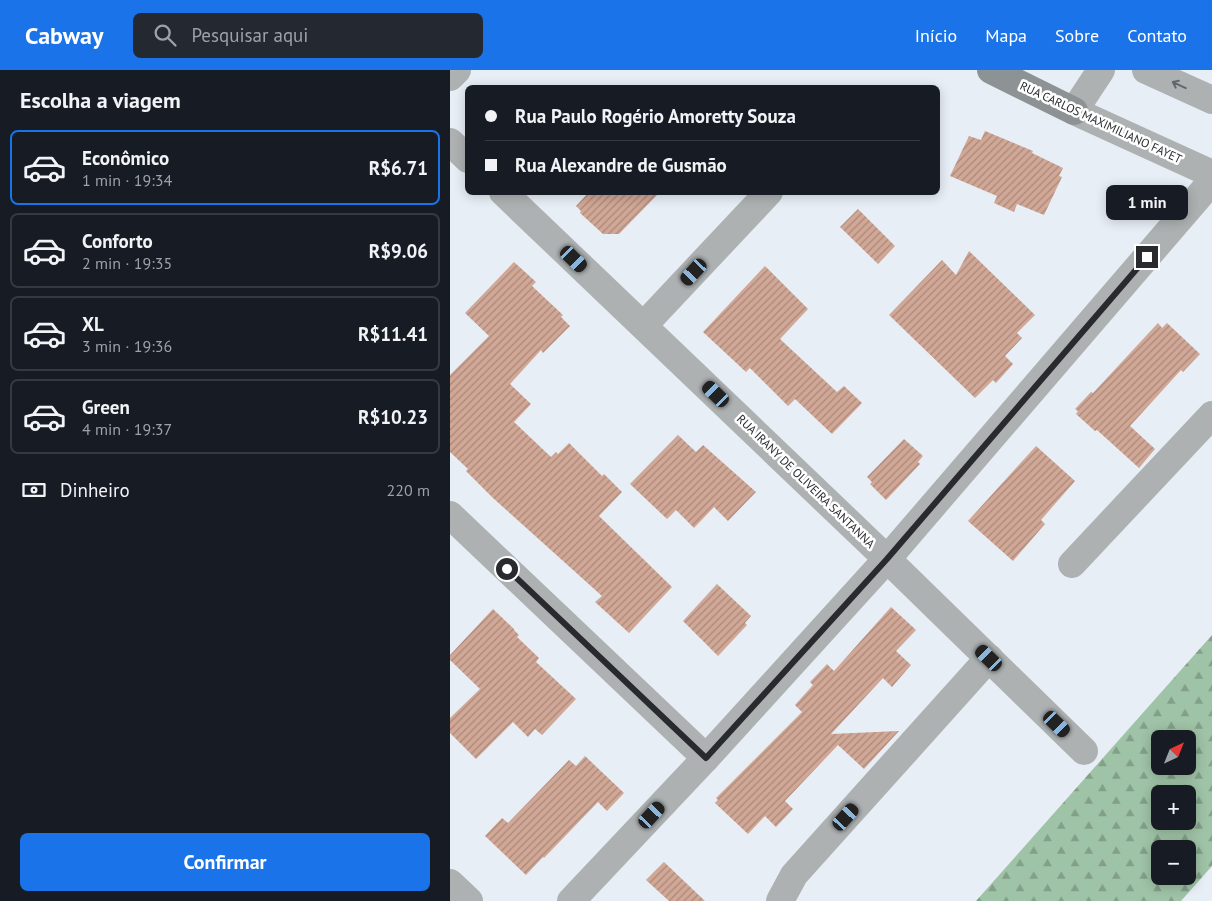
<!DOCTYPE html>
<html lang="pt">
<head>
<meta charset="utf-8">
<style>
  :root { --surface:#171b24; --page:#242831; --text:#f1f3f6; --muted:#9ea1a6; --line:#363941; --accent:#1a73e8 }
  body { margin:0; font-family:"PT Sans",sans-serif; background:var(--page); color:var(--text); height:100vh; display:flex; flex-direction:column; font-size:19px; white-space:nowrap }
  * { box-sizing:border-box; margin:0 }
  p { font-size:16px; color:var(--muted) }
  .icon { flex:none; width:28px; height:28px; fill:none; stroke:currentColor; stroke-width:2; stroke-linecap:round; stroke-linejoin:round }
  .map { position:relative; flex:1; overflow:hidden }
  .side { display:flex; flex-direction:column; background:var(--surface); width:450px }
  .side>* { flex:none }
  .banner { position:absolute; left:15px; top:15px; width:475px; height:110px; border-radius:8px; box-shadow:0 2px 12px #0003; display:grid; align-content:center; height:110px; padding:0 20px; background:var(--surface) }
  .needle { width:32px; rotate:43deg }
  .buttons { position:absolute; left:701px; top:660px; display:grid; gap:10px }
  .buttons a { display:grid; place-items:center; width:45px; height:45px; border-radius:8px; background:var(--surface); box-shadow:0 2px 12px #0003; font-size:25px }
  .end { position:absolute; width:22px; height:22px; margin:-11px; border:6px solid #282a2d; background:#fff; box-shadow:0 0 0 2px #fff }
  .from { border-radius:50% }
  .bubble { position:absolute; height:35px; border-radius:8px; background:var(--surface); box-shadow:0 2px 12px #0003; font-size:16px; font-weight:700; line-height:35px; text-align:center }
  .car { position:absolute; width:15px; height:30px; margin:-15px -8px; border-radius:6px; box-shadow:0 0 4px 1px #0007; background:linear-gradient(#222 24%,#8ab4d8 0 40%,#222 0 76%,#8ab4d8 0 86%,#222 0) }
  .banner b { display:flex; align-items:center; gap:18px; height:48px; font-size:19px }
  .banner b+b { border-top:1px solid var(--line) }
  .banner i { width:12px; height:12px; background:var(--text) }
  ul { padding:0; list-style:none }
  li { display:flex; align-items:center; gap:15px; height:75px; margin:0 10px 8px; padding:0 10px; border:2px solid var(--line); border-radius:8px }
  li div { flex:1 }
  li b { display:block; font-size:19px }
  li em { font-style:normal; font-weight:700 }
  li.on { border-color:var(--accent) }
  li>.icon { width:45px; height:45px; stroke-width:1.5 }
  h2 { padding:0 20px; font-size:22px; line-height:60px }
  .pay { display:flex; align-items:center; gap:12px; height:55px; padding:0 20px; font-size:19px }
  .pay p { margin-inline-start:auto }
  .button { display:flex; gap:10px; margin-top:auto; padding:10px 20px }
  .button a { flex:1; height:58px; border-radius:8px; background:var(--accent); color:#fff; font-size:20px; font-weight:700; line-height:58px; text-align:center }
  header { display:flex; align-items:center; gap:30px; box-sizing:border-box; height:70px; padding:0 25px; background:var(--accent); color:#fff }
  header strong { font-size:24px }
  nav { display:flex; gap:28px; margin-inline-start:auto; font-size:18px }
  .search { width:350px; height:45px; background:var(--page); display:flex; align-items:center; gap:12px; box-sizing:border-box; padding:0 18px; border-radius:8px; color:var(--muted); font-size:19px }
  main { display:flex; flex:1; min-height:0 }
  .map>svg:first-child { display:block }
</style>
</head>
<body>
<header>
<strong>Cabway</strong>
<div class="search"><svg class="icon" aria-label="search" viewBox="0 0 24 24"><circle cx="10" cy="10" r="6"/><path d="M15 15l6 6"/></svg>Pesquisar aqui</div>
<nav><a>Início</a><a>Mapa</a><a>Sobre</a><a>Contato</a></nav>
</header>
<main>
<section class="side">
<h2>Escolha a viagem</h2>
<ul>
<li class="on"><svg class="icon" aria-label="car" viewBox="0 0 24 24"><path d="M5 17H2v-5l4-1 3-4h7l3 4 3 1v5h-3M9 17h6M6 11h13"/><circle cx="7" cy="17" r="2"/><circle cx="17" cy="17" r="2"/></svg><div><b>Econômico</b><p>1 min · 19:34</p></div><em>R$6.71</em></li>
<li><svg class="icon" aria-label="car" viewBox="0 0 24 24"><path d="M5 17H2v-5l4-1 3-4h7l3 4 3 1v5h-3M9 17h6M6 11h13"/><circle cx="7" cy="17" r="2"/><circle cx="17" cy="17" r="2"/></svg><div><b>Conforto</b><p>2 min · 19:35</p></div><em>R$9.06</em></li>
<li><svg class="icon" aria-label="car" viewBox="0 0 24 24"><path d="M5 17H2v-5l4-1 3-4h7l3 4 3 1v5h-3M9 17h6M6 11h13"/><circle cx="7" cy="17" r="2"/><circle cx="17" cy="17" r="2"/></svg><div><b>XL</b><p>3 min · 19:36</p></div><em>R$11.41</em></li>
<li><svg class="icon" aria-label="car" viewBox="0 0 24 24"><path d="M5 17H2v-5l4-1 3-4h7l3 4 3 1v5h-3M9 17h6M6 11h13"/><circle cx="7" cy="17" r="2"/><circle cx="17" cy="17" r="2"/></svg><div><b>Green</b><p>4 min · 19:37</p></div><em>R$10.23</em></li>
</ul>
<div class="pay"><svg class="icon" aria-label="cash" viewBox="0 0 24 24"><path d="M3 7h18v10H3z"/><circle cx="12" cy="12" r="2"/></svg>Dinheiro<p>220 m</p></div>
<div class="button"><a>Confirmar</a></div>
</section>
<div class="map">
<svg width="762" height="831" viewBox="0 0 762 831">
  <defs>
    <pattern id="forest-firs" width="22" height="20" patternUnits="userSpaceOnUse" patternTransform="scale(1.25)"><rect width="22" height="20" fill="#9fc3a6"/><path d="M5 1l3.5 6h-7zM16 11l3.5 6h-7z" fill="#829f88"/></pattern>
    <pattern id="building-hatch" width="6" height="6" patternUnits="userSpaceOnUse" patternTransform="scale(1.25)"><rect width="6" height="6" fill="#d1a796"/><path d="M-1 1l2-2M0 6l6-6M5 7l2-2" fill="none" stroke="#aa887b"/></pattern>
  </defs>
  <rect width="100%" height="100%" fill="#e7eef5"/>
  <path fill="url(#forest-firs)" fill-rule="evenodd" d="M762 565V796L731 831H526ZM710 669H738V696H710ZM710 724H738V751H710ZM710 779H738V806H710Z"/>
  <g fill="url(#building-hatch)">
    <path d="M535 61 583 81 582 83 613 98 609 106 612 107 594 145 567 134 564 142 544 133 547 126 500 106 519 66 531 70Z"/>
    <path d="M139 122H210L169 164H153L130 143 131 141 126 136Z"/>
    <path d="M408 139 445 176 428 194 390 157Z"/>
    <path d="M519 181 585 245 567 263 572 268 555 286 563 294 546 313 543 310 525 328 439 245 492 190 506 205Z"/>
    <path d="M64 192 86 212 82 216 113 245 111 247 120 256 93 283 91 280 60 314 81 334 64 352 101 387 106 382 108 384 119 373 152 406 154 404 172 422 149 446 222 517 179 563 145 532 152 526 43 428 16 401 18 399 0 382V305L39 266 15 243Z"/>
    <path d="M315 196 358 239 330 269 387 322 394 316 412 333 382 364 345 329 338 336 300 298 296 302 253 262Z"/>
    <path d="M708 253 712 258 717 253 750 284 733 302 731 300 680 356 705 379 689 398 647 360 645 361 626 344 628 341 625 339 641 322 643 323Z"/>
    <path d="M228 365 246 382 253 375 306 422 278 451 264 437 244 458 226 440 217 449 180 414Z"/>
    <path d="M454 369 473 386 468 392 470 394 436 430 420 414 422 412 417 407Z"/>
    <path d="M586 376 625 411 591 450 595 454 563 491 518 451Z"/>
    <path d="M267 514 301 546 295 553 297 555 268 586 233 551Z"/>
    <path d="M441 537 466 560 446 581 461 595 442 617 433 608 381 664 449 661 414 699 388 675 335 731 343 739 326 757 315 746 298 764 265 733 268 730 266 728 352 642 345 635 363 615 360 612 377 594 384 601Z"/>
    <path d="M43 539 64 559V560L69 565 67 567 89 588 86 592 126 629 92 665 85 659 78 667 63 652 26 689 0 663V648L30 619 0 590V585Z"/>
    <path d="M135 686 174 723 157 741 148 732 94 788 93 787 76 805 35 766 52 748 58 753 119 690 126 696Z"/>
    <path d="M214 792 255 831H219L196 810Z"/>
  </g>
  <g fill="none" stroke-linecap="round" stroke-linejoin="round">
    <g stroke="#adb1b2" stroke-width="28">
      <path d="M651 0 624 41 762 104"/>
      <path d="M696 0 762 30"/>
      <path d="M0 7 7 0"/>
      <path d="M0 72 18 89"/>
      <path d="M53 122 437 489 634 681"/>
      <path d="M194 255 319 122"/>
      <path d="M0 445 256 688"/>
      <path d="M622 494 762 345"/>
      <path d="M0 813 19 831"/>
      <path d="M121 831 256 688 437 489 762 111"/>
      <path d="M330 831 344 805 539 588"/>
    </g>
    <path stroke="#8d9395" stroke-width="28" d="M541 0 624 41"/>
  </g>
  <defs><path id="oneway-shaft" d="M-6 0H5M1.5-3L5.5 0L1.5 3" fill="none" stroke-width="1.6" stroke-linecap="round" stroke-linejoin="round" transform="scale(1.25)"/></defs>
  <use stroke="#646769" href="#oneway-shaft" transform="translate(729 15) rotate(-155)"/>
  <g fill="none" stroke-linecap="round" stroke-linejoin="round">
    <path stroke="#282a2d" stroke-width="6" d="M57 499 256 688 437 489 697 187"/>
  </g>
  <g text-anchor="middle" dominant-baseline="central" stroke-width="5" stroke-linejoin="round" paint-order="stroke">
    <g font-size="12" fill="#282a2d" stroke="#fff">
      <text transform="translate(651 52) rotate(25)">RUA CARLOS MAXIMILIANO FAYET</text>
      <text transform="translate(356 411) rotate(44)">RUA IRANY DE OLIVEIRA SANTANNA</text>
    </g>
  </g>
</svg>
<div class="buttons">
<a><svg class="needle" viewBox="-14 -14 28 28"><path d="M0-13l5 13h-10z" fill="#e53935"/><path d="M0 13l5-13h-10z" fill="#9ea1a6"/></svg></a>
<a>+</a>
<a>−</a>
</div>
<i class="end from" style="left:57px;top:499px"></i>
<i class="end" style="left:697px;top:187px"></i>
<div class="bubble" style="left:656px;top:115px;width:82px">1 min</div>
<i class="car" style="left:124px;top:189px;rotate:134deg"></i>
<i class="car" style="left:244px;top:202px;rotate:223deg"></i>
<i class="car" style="left:266px;top:324px;rotate:314deg"></i>
<i class="car" style="left:539px;top:588px;rotate:314deg"></i>
<i class="car" style="left:607px;top:654px;rotate:134deg"></i>
<i class="car" style="left:202px;top:745px;rotate:43deg"></i>
<i class="car" style="left:396px;top:747px;rotate:42deg"></i>
<div class="banner">
<b><i class="from"></i>Rua Paulo Rogério Amoretty Souza</b>
<b><i></i>Rua Alexandre de Gusmão</b>
</div>
</div>
</main>
</body>
</html>
